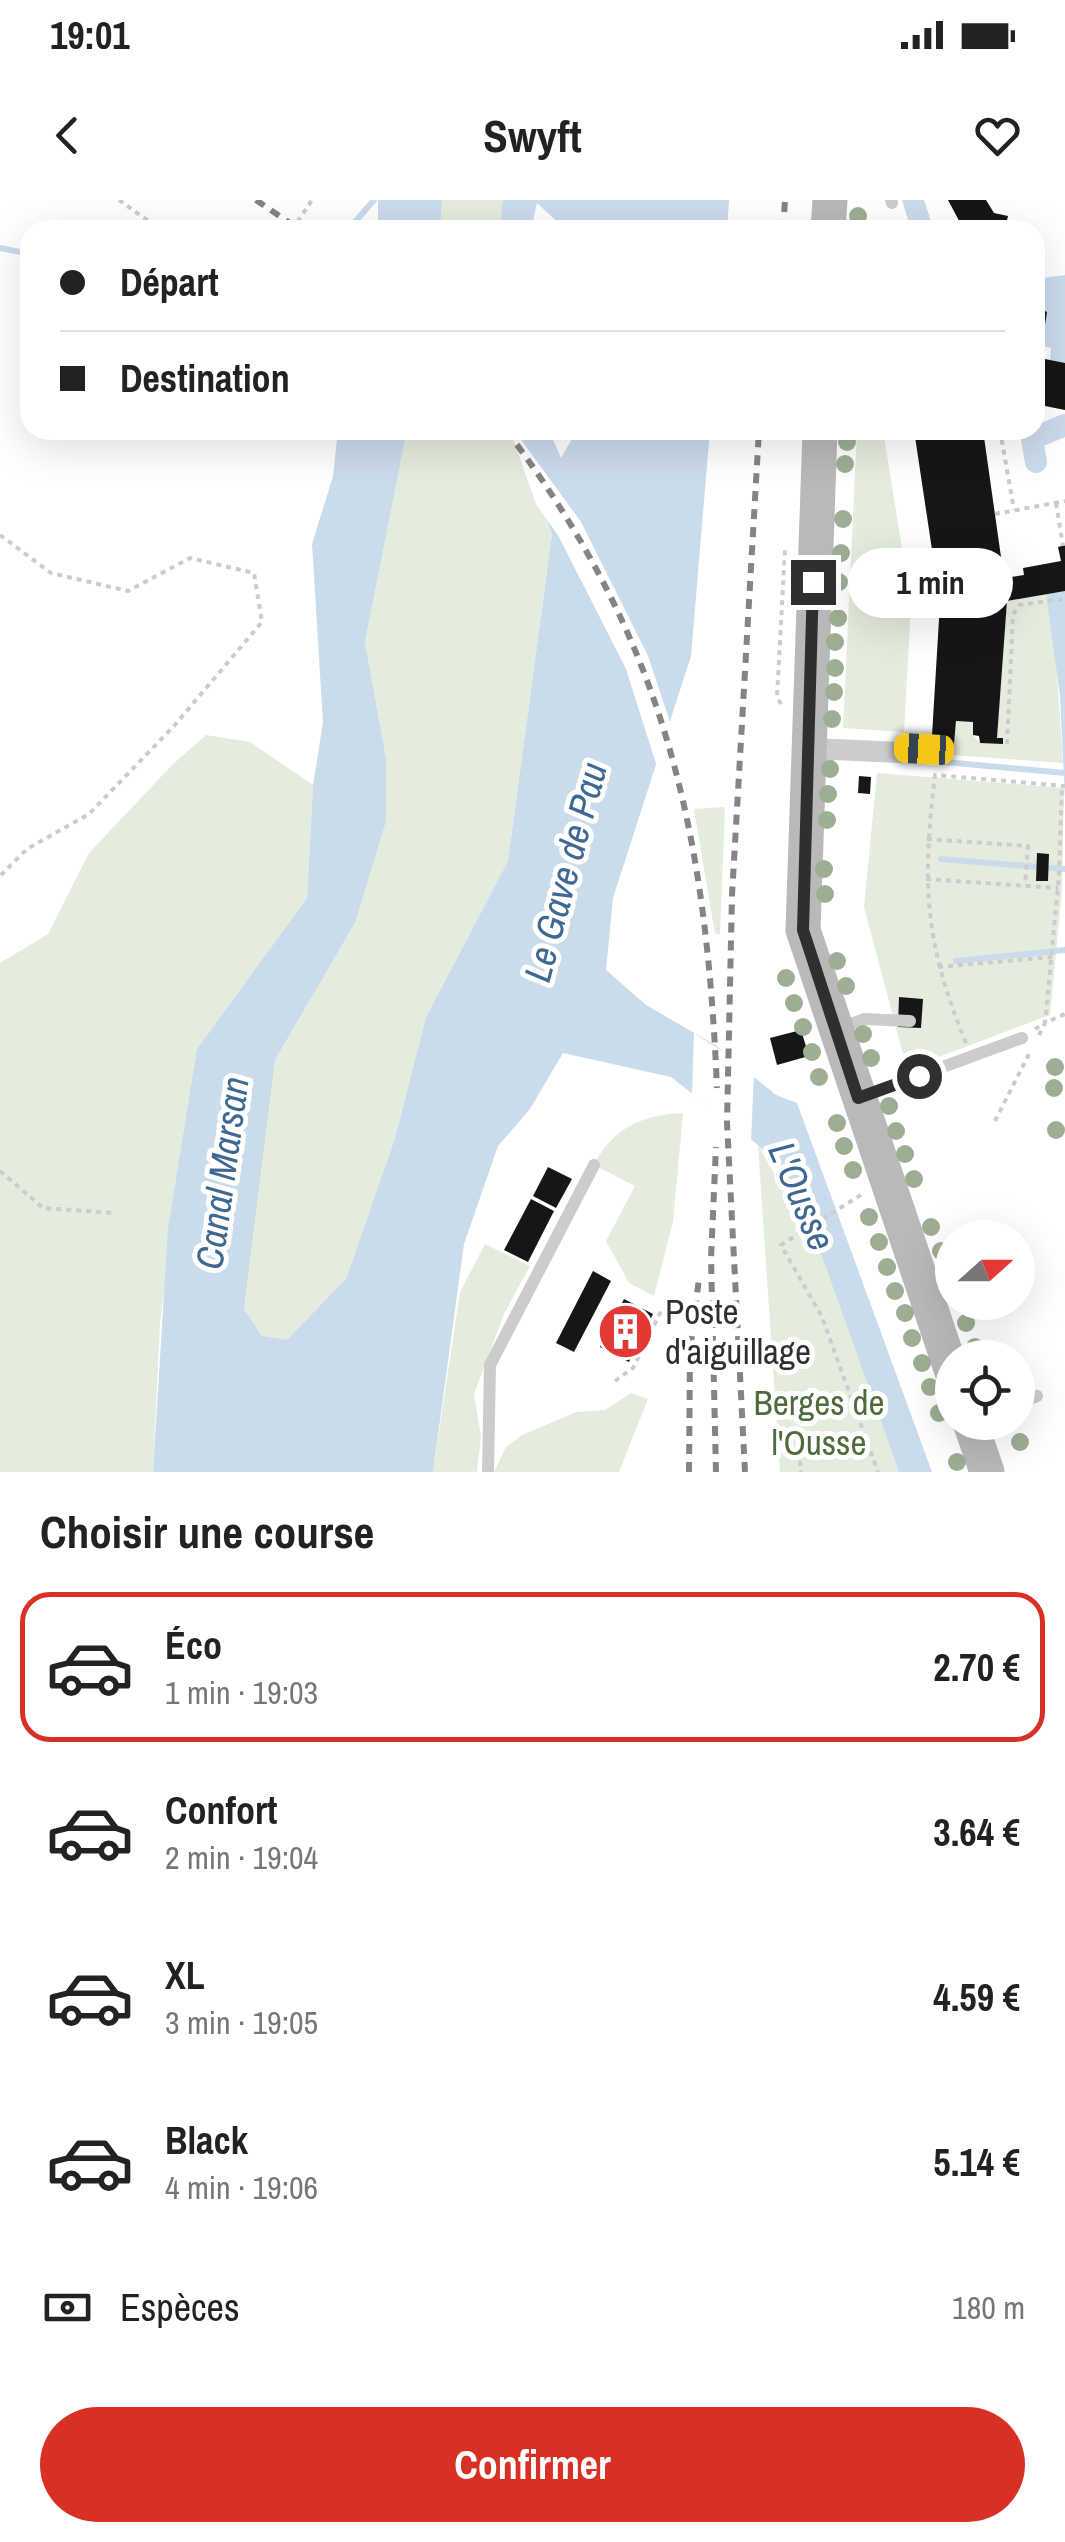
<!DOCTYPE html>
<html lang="fr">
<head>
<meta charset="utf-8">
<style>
  :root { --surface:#fff; --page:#f6f6f6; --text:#222; --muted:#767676; --line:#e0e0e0; --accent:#d93025 }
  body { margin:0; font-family:"Archivo Narrow",sans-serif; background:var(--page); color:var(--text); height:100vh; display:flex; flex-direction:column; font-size:38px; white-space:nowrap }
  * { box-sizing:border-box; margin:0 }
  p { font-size:32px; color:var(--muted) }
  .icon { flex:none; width:55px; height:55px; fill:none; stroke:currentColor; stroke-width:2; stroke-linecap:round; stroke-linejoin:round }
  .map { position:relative; height:1272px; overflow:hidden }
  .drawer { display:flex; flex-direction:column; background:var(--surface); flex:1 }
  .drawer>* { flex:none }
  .hud { position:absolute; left:20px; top:20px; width:1025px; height:220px; border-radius:30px; box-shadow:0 10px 40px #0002; display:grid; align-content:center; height:220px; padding:0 40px; background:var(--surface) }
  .needle { width:65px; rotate:69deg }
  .tools { position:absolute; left:935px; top:1020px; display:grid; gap:20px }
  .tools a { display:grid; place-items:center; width:100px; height:100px; border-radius:50%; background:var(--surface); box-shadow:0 10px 40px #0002; font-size:50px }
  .end { position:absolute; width:45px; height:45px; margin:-22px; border:12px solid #2f2f2f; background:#fff; box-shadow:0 0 0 5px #fff }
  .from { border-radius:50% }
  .bubble { position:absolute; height:70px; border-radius:35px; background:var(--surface); box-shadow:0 10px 40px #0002; font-size:32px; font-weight:700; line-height:70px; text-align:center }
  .car { position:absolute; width:30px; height:60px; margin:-30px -15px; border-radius:12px; box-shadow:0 0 8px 2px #0007; background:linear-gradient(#f5c518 24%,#345 0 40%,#f5c518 0 76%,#345 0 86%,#f5c518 0) }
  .hud b { display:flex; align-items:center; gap:35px; height:95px; font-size:38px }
  .hud b+b { border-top:2px solid var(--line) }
  .hud i { width:25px; height:25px; background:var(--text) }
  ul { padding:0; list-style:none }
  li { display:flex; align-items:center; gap:30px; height:150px; margin:0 20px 15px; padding:0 20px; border:5px solid transparent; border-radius:30px }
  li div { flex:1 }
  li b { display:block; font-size:38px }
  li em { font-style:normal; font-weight:700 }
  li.active { border-color:var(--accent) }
  li>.icon { width:90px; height:90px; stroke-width:1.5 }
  h2 { padding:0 40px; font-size:45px; line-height:120px }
  .pay { display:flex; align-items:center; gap:25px; height:110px; padding:0 40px; font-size:38px }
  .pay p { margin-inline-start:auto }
  .primary-button { display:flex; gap:20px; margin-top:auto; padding:20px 40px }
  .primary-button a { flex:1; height:115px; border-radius:60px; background:var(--accent); color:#fff; font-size:40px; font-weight:700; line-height:115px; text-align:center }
  .status { display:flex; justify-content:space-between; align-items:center; height:70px; padding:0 50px; background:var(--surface); direction:ltr }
  .status svg { height:28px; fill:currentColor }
  header { display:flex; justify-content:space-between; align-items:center; height:130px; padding:0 40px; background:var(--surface); font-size:45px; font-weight:700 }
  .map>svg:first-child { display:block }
</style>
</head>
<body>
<div class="status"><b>19:01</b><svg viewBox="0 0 49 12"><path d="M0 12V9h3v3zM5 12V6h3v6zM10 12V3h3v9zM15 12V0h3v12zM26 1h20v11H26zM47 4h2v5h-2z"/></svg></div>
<header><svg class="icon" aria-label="back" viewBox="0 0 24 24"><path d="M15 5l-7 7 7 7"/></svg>Swyft<svg class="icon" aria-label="heart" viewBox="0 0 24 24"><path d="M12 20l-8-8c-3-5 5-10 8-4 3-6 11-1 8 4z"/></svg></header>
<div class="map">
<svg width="1065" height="1272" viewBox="0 0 1065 1272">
  <rect width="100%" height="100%" fill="#fff"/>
  <g fill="#e4ecdd">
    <path d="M442 0H503L499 30H440Z"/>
    <path d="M407 230H515L552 334 508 661 426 817 395 938 346 1079 288 1141 262 1136 244 1109 275 860 355 723 386 558 365 442Z"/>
    <path d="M857 230H883L911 404 904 532 843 528Z"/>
    <path d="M1046 394 1054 431 1063 563 953 555 956 521 973 522V535L980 543H1003L997 537 1007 401Z"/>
    <path d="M206 535 250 542 313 585 307 698 197 849 160 1123 153 1272H0V763L48 734 89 653 172 565Z"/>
    <path d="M877 573 1064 588 1062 691 1050 815 907 869 864 707Z"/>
    <path d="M725 607 720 734H715L694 609Z"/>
    <path d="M683 913 673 1022 654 1096 629 1083 606 1041 635 986 594 965C613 927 643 915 683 913Z"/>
    <path d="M758 945 788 997 801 1039 815 1031 899 1272H780Z"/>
    <path d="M485 1044 530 1066 504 1114 474 1194 481 1236 477 1272H433L460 1092Z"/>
    <path d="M631 1193 648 1199 619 1272H494L506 1247 522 1235 576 1212 605 1210Z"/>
  </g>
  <g fill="#cadbec">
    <path d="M378 0H442L440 30H378Z"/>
    <path d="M503 0H729L727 30H566L537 3 531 30H499Z"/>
    <path d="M902 0H924L934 30H911Z"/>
    <path d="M1065 75V163L1050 160 1051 148 1042 146 1047 112 1035 105V79Z"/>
    <path d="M338 230H407L365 442 386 558V621L355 723 275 860 244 1109 262 1136 287 1140 346 1079 395 938 426 817 508 661 552 334 515 230H549L561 258 577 230H710L691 456 613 698 606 770 646 805 715 845 776 895 797 903 932 1272H899L800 995 758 945 671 877 563 853 530 909 498 946 464 1044 433 1272H153L168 1029 197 849 307 698 313 585 323 522 312 344 333 276Z"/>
    <path d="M1065 391V599L1060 496 1046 394Z"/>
  </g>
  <g fill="#fff">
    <path d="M510 230H514L581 322 648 456 672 528 658 570 626 469 559 337 536 304Z"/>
    <path d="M694 833 754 872 751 942 692 894Z"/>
  </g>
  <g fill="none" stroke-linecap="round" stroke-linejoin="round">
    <g stroke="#cadbec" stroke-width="6">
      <path d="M348 30 374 0"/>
      <path d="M0 48 30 54"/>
      <path d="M933 561 1065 573"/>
      <path d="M941 659 1065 669"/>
      <path d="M956 761 1065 750"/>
    </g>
    <path stroke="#cadbec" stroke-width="22" d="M1036 262 1032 239 1065 225"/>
  </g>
  <g fill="#161616">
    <path d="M948 0H986L994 13 1008 16 1005 28 964 30Z"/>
    <path d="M1035 105 1047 112 1040 158 1065 163V210L1035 204Z"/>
    <path d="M914 230H983L1004 378 1024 375 1023 368 1061 361 1058 347 1065 345V391L1007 401 997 538H1003V544L980 543 979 536 973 535V522L956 521 953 555 931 552 940 403Z"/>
    <path d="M859 576 871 577 870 594 858 593Z"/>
    <path d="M1037 653 1049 654 1048 681H1036Z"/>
    <path d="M899 797 923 799 921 828 898 827Z"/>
    <path d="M801 830 809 856 777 865 770 838Z"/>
    <path d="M548 967 572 979 556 1008 533 996Z"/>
    <path d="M531 999 554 1011 528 1062 504 1050Z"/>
    <path d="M593 1071 611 1081 574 1152 556 1143Z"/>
    <path d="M624 1099 653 1114 629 1162 600 1147Z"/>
  </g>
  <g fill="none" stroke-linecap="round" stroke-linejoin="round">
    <g stroke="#ccc" stroke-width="4" stroke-dasharray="5 5" stroke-linecap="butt">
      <path d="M119 0 161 30"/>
      <path d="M292 30 312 0"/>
      <path d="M1000 230 1014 310"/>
      <path d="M1056 303 1063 346"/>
      <path d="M995 314 1065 301"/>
      <path d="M0 335 51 373 128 391 190 358 254 373 262 422 174 526 89 614 27 649 0 676"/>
      <path d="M781 504 777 497 785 350"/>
      <path d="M1007 544 1013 415 1019 405 1065 399"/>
      <path d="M927 639 1028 646 1025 685"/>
      <path d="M926 679 1058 688"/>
      <path d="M938 767 1052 757"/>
      <path d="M1035 829 1045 823 1059 676 1062 585"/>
      <path d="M1039 835 1045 823 1065 814"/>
      <path d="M966 843C924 741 922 683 935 575L1065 586"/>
      <path d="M995 921 1030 852"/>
      <path d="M0 971 43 1008 115 1013"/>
      <path d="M861 995 781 1045 822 1117 878 1272"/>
      <path d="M615 1181 633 1168 661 1111 720 1121"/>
      <path d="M797 1231 801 1272"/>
    </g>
    <g stroke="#ccc" stroke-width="12">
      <path d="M891 0 892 3"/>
      <path d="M811 544 924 549"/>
      <path d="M817 568 833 554 923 558"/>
      <path d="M839 828 865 819 910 821"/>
      <path d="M861 897 1022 838"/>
      <path d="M1018 1203 1037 1196"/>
      <path d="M488 1272 490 1165 594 965"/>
    </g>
    <g stroke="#b9b9b9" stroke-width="35">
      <path d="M828 30 830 0"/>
      <path d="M820 230 803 730 952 1172"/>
      <path d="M970 1222 987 1272"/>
    </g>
    <g stroke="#848484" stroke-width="6" stroke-dasharray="10 8" stroke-linecap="butt">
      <path d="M256 0 300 30"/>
      <path d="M783 30 785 0"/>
      <path d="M506 230C666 441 706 630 717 888"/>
      <path d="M689 1272 690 1152 699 1078"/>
      <path d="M716 1272 711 1058 716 947"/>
      <path d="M745 1272 727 923 732 695 759 230"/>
    </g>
  </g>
  <g fill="#9eae94">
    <circle cx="858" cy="16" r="9"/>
    <circle cx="847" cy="242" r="9"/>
    <circle cx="845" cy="264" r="9"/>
    <circle cx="843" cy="319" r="9"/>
    <circle cx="841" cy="353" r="9"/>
    <circle cx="839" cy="382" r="9"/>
    <circle cx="838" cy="418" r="9"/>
    <circle cx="835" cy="442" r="9"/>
    <circle cx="835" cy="468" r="9"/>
    <circle cx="834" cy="492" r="9"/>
    <circle cx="832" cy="519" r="9"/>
    <circle cx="830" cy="569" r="9"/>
    <circle cx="828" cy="594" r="9"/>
    <circle cx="827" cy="620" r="9"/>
    <circle cx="824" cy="669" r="9"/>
    <circle cx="825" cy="694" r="9"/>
    <circle cx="837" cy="761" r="9"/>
    <circle cx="786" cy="778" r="9"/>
    <circle cx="846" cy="786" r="9"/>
    <circle cx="794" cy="803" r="9"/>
    <circle cx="803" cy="827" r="9"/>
    <circle cx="863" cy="834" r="9"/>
    <circle cx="812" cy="852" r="9"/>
    <circle cx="871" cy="858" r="9"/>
    <circle cx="1055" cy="867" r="9"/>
    <circle cx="819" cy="877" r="9"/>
    <circle cx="1054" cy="888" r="9"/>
    <circle cx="889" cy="906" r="9"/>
    <circle cx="837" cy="923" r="9"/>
    <circle cx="1056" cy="930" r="9"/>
    <circle cx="896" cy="931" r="9"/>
    <circle cx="844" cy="946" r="9"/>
    <circle cx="905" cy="954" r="9"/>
    <circle cx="853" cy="970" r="9"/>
    <circle cx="914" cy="979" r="9"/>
    <circle cx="869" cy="1017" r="9"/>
    <circle cx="931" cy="1027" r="9"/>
    <circle cx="879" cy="1042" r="9"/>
    <circle cx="941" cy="1051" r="9"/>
    <circle cx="887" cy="1067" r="9"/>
    <circle cx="895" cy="1091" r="9"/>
    <circle cx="905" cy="1113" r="9"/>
    <circle cx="966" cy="1123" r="9"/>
    <circle cx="912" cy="1138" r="9"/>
    <circle cx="975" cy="1147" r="9"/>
    <circle cx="922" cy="1163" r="9"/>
    <circle cx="930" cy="1187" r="9"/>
    <circle cx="939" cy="1213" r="9"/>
    <circle cx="1020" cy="1242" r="9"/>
    <circle cx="957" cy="1262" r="9"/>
  </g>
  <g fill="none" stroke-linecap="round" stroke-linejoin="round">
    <path stroke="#2f2f2f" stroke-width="12" d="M813 382 803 730 858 898 919 876"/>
  </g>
  <defs>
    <symbol id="building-disc" viewBox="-11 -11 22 22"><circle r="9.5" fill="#e33934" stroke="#fff"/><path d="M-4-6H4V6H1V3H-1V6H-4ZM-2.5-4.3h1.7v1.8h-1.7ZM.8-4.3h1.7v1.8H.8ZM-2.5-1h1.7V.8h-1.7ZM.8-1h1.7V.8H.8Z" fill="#fff"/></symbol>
  </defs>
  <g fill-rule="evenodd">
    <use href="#building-disc" x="594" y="1100" width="63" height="63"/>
  </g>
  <g text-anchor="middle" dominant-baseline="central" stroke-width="10" stroke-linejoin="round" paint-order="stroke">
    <g font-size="35" fill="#2f2f2f" stroke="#fff" text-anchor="start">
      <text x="665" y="1111">Poste<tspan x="665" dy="40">d'aiguillage</tspan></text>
    </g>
    <g font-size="35" fill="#4e6b3d" stroke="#fff">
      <text x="819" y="1202">Berges de<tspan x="819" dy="40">l'Ousse</tspan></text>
    </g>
    <g font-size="38" font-style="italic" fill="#3e6891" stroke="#fff">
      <text transform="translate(565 672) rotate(-75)">Le Gave de Pau</text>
      <text transform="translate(222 973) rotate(-82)">Canal Marsan</text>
      <text transform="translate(802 996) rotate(67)">L'Ousse</text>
    </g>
  </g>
</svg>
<div class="tools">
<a><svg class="needle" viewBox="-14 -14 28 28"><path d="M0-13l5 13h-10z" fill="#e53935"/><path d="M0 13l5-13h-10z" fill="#767676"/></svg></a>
<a><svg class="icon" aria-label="locate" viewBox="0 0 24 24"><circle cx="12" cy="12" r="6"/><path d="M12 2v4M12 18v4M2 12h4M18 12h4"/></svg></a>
</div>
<i class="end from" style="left:919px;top:876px"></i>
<i class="end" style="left:813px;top:382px"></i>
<div class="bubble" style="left:848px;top:348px;width:165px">1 min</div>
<i class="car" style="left:924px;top:549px;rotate:273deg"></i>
<div class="hud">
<b><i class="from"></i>Départ</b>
<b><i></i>Destination</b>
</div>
</div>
<section class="drawer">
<h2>Choisir une course</h2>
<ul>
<li class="active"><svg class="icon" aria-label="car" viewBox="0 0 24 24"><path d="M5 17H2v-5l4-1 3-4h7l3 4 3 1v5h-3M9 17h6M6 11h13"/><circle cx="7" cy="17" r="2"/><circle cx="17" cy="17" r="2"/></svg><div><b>Éco</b><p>1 min · 19:03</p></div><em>2.70 €</em></li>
<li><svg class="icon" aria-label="car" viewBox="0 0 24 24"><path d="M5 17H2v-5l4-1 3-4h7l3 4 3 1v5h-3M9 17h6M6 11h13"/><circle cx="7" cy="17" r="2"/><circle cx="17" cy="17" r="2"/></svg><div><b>Confort</b><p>2 min · 19:04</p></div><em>3.64 €</em></li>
<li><svg class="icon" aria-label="car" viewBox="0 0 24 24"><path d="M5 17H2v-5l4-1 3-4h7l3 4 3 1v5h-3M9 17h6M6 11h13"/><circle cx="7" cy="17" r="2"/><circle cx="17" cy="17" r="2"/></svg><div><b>XL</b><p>3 min · 19:05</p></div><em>4.59 €</em></li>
<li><svg class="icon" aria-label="car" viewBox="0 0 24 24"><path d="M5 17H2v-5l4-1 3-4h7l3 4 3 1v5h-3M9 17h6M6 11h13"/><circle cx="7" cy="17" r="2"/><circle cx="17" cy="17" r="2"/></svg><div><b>Black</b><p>4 min · 19:06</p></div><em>5.14 €</em></li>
</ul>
<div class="pay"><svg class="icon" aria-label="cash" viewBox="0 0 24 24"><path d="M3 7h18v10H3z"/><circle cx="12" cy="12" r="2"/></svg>Espèces<p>180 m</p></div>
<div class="primary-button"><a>Confirmer</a></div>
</section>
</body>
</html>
